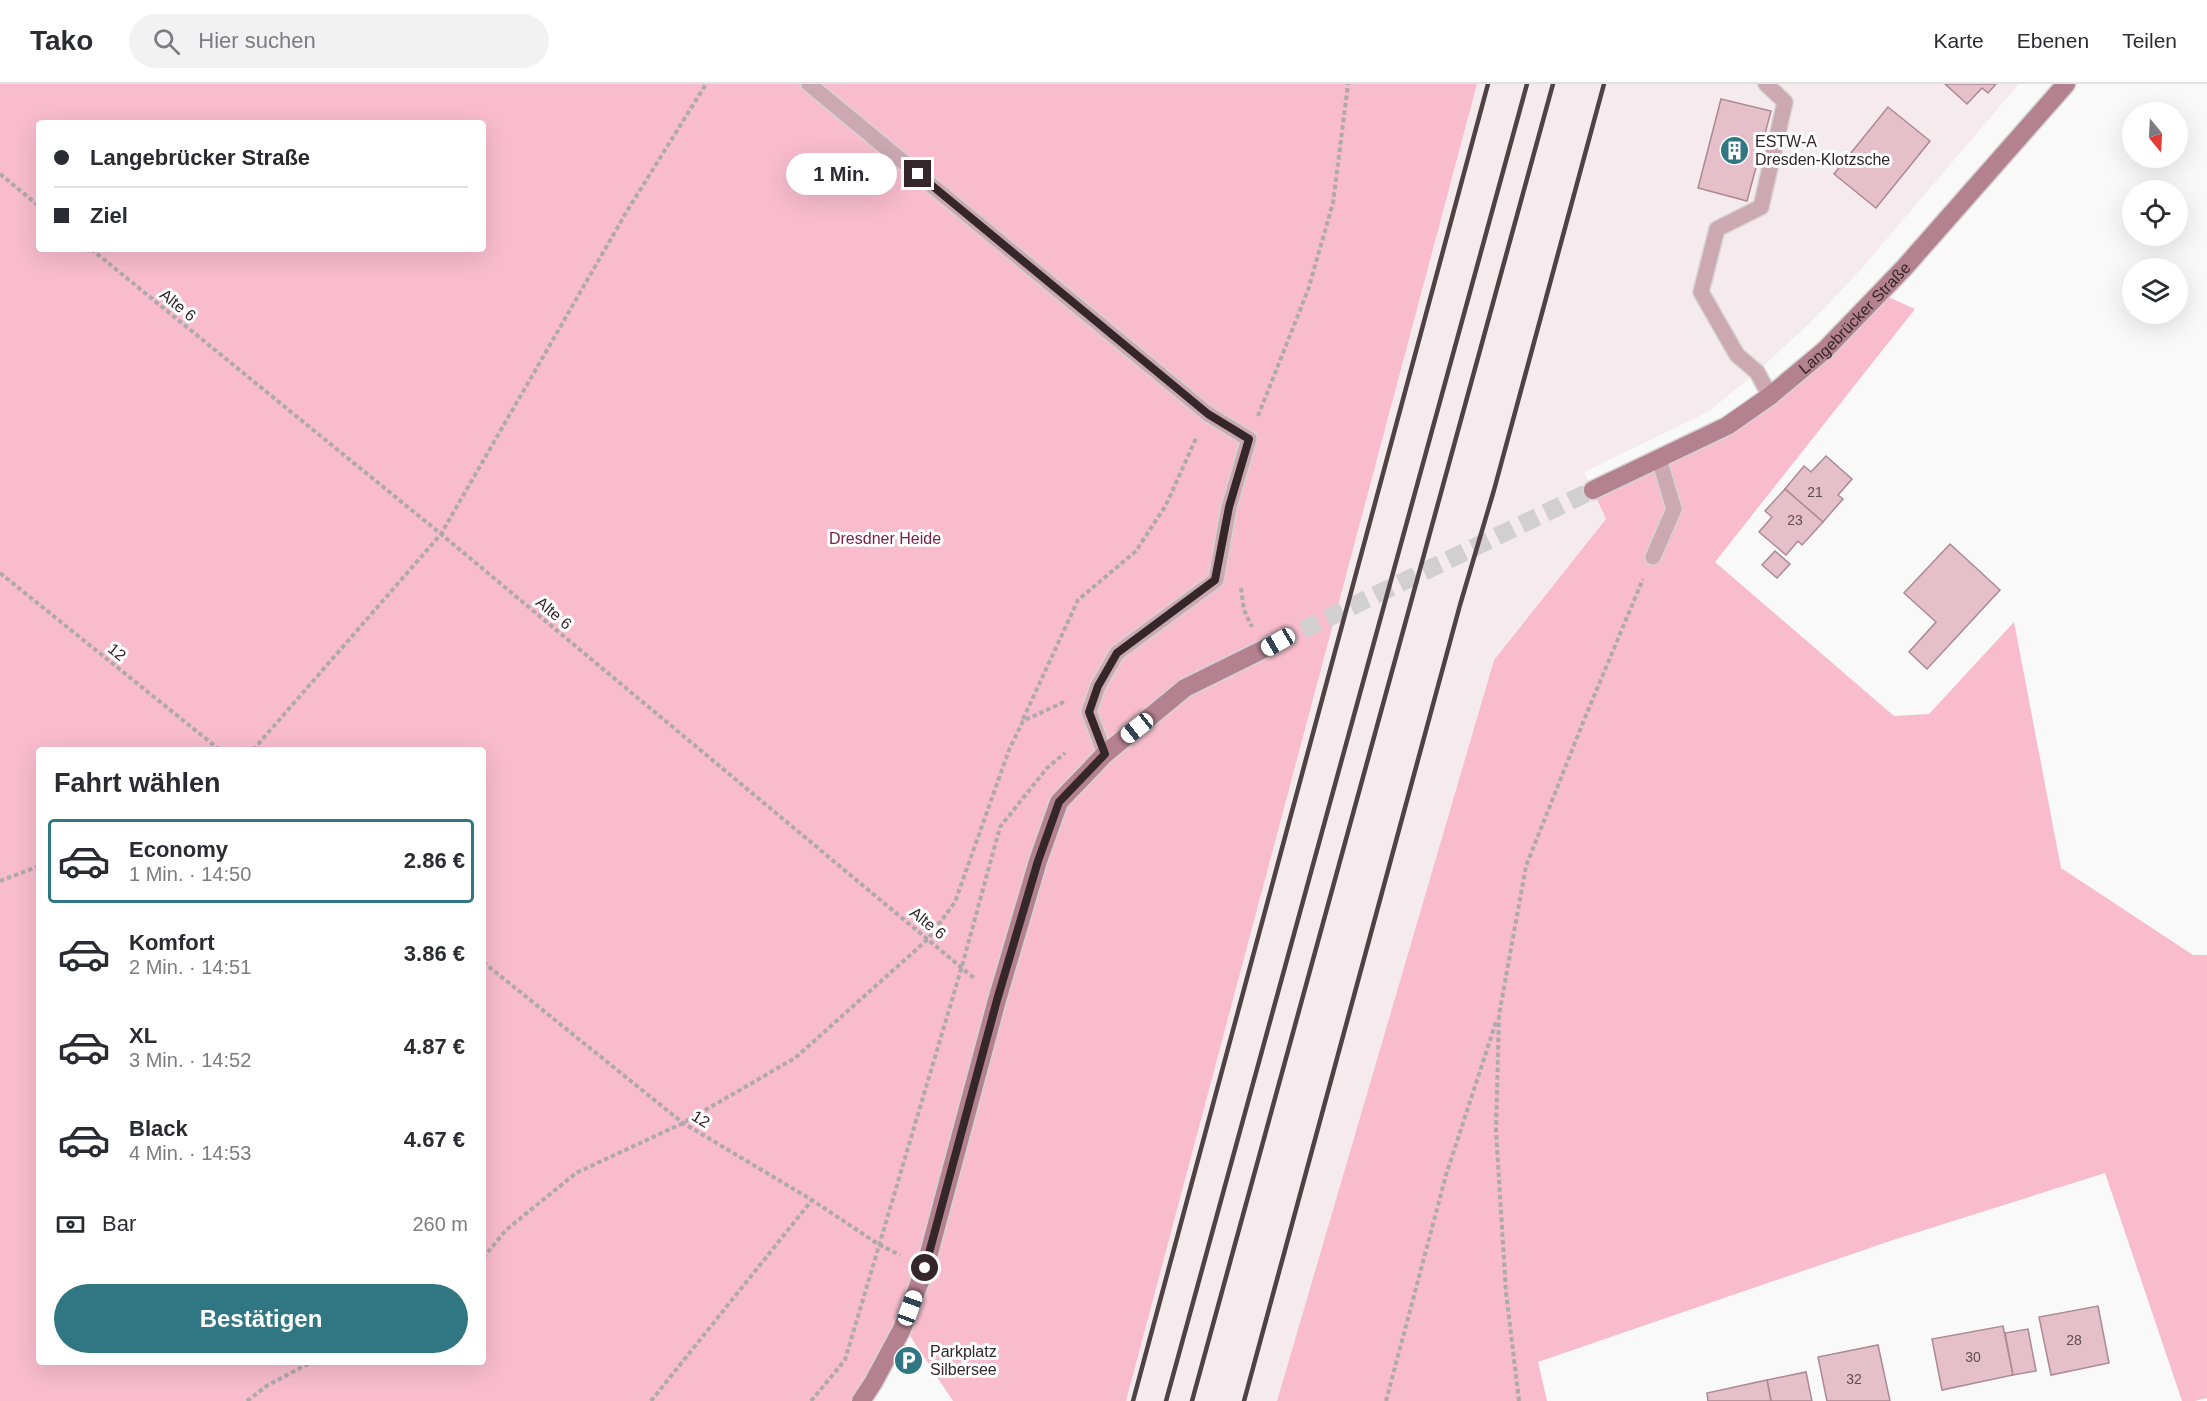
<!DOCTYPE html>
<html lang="de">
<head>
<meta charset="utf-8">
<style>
  :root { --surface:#fff; --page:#f2f2f3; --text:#2b2b33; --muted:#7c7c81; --line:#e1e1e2; --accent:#307783 }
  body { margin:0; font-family:Arial,sans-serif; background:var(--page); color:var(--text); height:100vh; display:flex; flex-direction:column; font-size:22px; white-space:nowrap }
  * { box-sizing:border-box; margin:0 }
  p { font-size:20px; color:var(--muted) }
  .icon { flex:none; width:33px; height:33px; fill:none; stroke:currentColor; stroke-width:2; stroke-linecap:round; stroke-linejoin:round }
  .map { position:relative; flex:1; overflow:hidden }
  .details { position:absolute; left:36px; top:663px; width:450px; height:618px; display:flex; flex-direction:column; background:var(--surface); border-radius:6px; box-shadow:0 6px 24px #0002 }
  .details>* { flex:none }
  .hud { position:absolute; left:36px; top:36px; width:450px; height:132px; border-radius:6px; box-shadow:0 6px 24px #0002; display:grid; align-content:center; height:132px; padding:0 18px; background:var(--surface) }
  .needle { width:39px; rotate:162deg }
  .fabs { position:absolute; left:2122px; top:18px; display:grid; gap:12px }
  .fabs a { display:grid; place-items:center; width:66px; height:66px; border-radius:50%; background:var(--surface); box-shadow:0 6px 24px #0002; font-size:30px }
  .end { position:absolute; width:27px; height:27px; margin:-14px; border:8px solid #34262a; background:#fff; box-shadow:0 0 0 3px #fff }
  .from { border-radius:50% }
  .bubble { position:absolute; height:42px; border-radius:21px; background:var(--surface); box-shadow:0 6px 24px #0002; font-size:20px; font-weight:700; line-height:42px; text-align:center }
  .car { position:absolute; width:18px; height:36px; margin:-18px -9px; border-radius:8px; box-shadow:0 0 4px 2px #0007; background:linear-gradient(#fff 24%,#345 0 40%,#fff 0 76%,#345 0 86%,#fff 0) }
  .hud b { display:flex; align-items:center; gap:21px; height:57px; font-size:22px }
  .hud b+b { border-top:2px solid var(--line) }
  .hud i { width:15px; height:15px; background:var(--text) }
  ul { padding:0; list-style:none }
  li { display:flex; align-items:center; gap:18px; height:84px; margin:0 12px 9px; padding:0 6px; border:3px solid transparent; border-radius:6px }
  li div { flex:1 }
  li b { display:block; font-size:22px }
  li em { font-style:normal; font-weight:700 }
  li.selected { border-color:var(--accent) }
  li>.icon { width:54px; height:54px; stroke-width:1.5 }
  h2 { padding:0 18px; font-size:27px; line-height:72px }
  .pay { display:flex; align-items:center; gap:15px; height:66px; padding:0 18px; font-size:22px }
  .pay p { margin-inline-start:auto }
  .primary-button { display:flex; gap:12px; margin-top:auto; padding:12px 18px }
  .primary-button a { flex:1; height:69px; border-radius:36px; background:var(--accent); color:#fff; font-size:24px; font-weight:700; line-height:69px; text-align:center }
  header { display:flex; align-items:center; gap:36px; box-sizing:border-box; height:84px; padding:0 30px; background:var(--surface); border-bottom:2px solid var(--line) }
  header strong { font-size:28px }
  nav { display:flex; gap:33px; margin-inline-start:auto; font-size:21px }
  .search { width:420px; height:54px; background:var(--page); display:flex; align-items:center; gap:15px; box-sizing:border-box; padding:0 21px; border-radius:33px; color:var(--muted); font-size:22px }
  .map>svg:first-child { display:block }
</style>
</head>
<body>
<header>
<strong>Tako</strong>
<div class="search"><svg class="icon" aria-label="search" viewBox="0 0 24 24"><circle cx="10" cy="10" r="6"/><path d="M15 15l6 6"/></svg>Hier suchen</div>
<nav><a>Karte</a><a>Ebenen</a><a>Teilen</a></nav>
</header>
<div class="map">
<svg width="2207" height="1317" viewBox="0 0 2207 1317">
  <rect width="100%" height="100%" fill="#f9f9f9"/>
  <path fill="#f5ebee" d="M1477 0H2019L1855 192 1811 238 1757 288 1708 328 1584 388 1606 435 1494 576 1277 1317H1126Z"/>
  <g fill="#f8bccd" fill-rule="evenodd">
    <path d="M0 0H1477L1126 1317H953L908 1249 869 1317H0ZM39 39H483V165H39ZM39 666H483V1278H39Z"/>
    <path d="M1884 211 1915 225 1715 478 1894 632 1929 630 2014 538 2061 784 2193 871H2207V1314L2195 1317H2182L2105 1089 1893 1156 1538 1278 1547 1317H1277L1494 576 1606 435 1595 411 1732 348Z"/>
  </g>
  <g fill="#e5c0ca" stroke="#ac8993" stroke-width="1.5">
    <path d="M1945 0H1996L1988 9 1982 4 1967 20Z"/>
    <path d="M1721 15 1771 27 1747 117 1698 104Z"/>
    <path d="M1888 23 1930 57 1876 124 1834 90Z"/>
    <path d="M1826 372 1852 395 1838 411 1843 415 1823 438 1785 405 1804 382 1811 388Z"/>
    <path d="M1785 405 1823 438 1802 461 1798 457 1786 471 1759 448 1772 433 1765 427Z"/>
    <path d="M1950 460 2000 506 1927 585 1909 568 1936 538 1904 509Z"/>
    <path d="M1775 467 1790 480 1777 494 1762 481Z"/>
    <path d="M2098 1222 2109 1279 2051 1291 2039 1233Z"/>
    <path d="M2003 1242 2013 1291 1942 1306 1932 1255Z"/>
    <path d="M2028 1245 2036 1287 2013 1291 2005 1249Z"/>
    <path d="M1878 1261 1890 1317H1827L1818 1273Z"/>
    <path d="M1806 1288 1812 1317H1771L1767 1296Z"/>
    <path d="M1767 1296 1771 1317H1708L1707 1309Z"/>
  </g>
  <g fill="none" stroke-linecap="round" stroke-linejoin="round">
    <path stroke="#d2cfd0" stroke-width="18" stroke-dasharray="18 9" stroke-linecap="butt" d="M1278 558 1593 406"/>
    <defs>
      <g id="lane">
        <path d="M809 0 1208 330 1249 355 1229 423 1216 496 1117 569 1098 602 1089 628 1105 670"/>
        <path d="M1766 0 1785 18 1761 123 1717 145 1701 208 1737 271 1757 288 1770 312"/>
        <path d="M1653 473 1674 425 1659 375"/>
      </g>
      <g id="secondary">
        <path id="s1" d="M1593 406 1727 342 1770 312 1825 266 1904 184 2066 0"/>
        <path d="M861 1317 873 1299 902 1245 925 1184 997 916 1038 777 1059 718 1105 670 1185 604 1278 558"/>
      </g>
    </defs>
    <use href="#lane" stroke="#d6d3d4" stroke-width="18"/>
    <use href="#secondary" stroke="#d6d3d4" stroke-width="21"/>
    <g stroke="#aea9aa" stroke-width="4" stroke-dasharray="4.5 3" stroke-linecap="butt">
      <path d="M0 90 39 122"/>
      <path d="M91 165 441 450 974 894"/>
      <path d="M1258 332 1308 206 1333 119 1348 0"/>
      <path d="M0 489 220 666"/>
      <path d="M1241 504 1244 526 1252 543"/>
      <path d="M1023 635 1078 516 1136 467 1166 421 1197 352"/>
      <path d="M253 666 441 450 627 127 706 0"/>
      <path d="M0 797 39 782"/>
      <path d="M483 878 683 1039 812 1116 878 1160 900 1171"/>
      <path d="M483 1174 506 1146 576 1089 683 1039 795 974 928 855 955 818 1009 666 1023 637 1066 617"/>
      <path d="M247 1317 268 1301 312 1278"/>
      <path d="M651 1317 812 1116"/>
      <path d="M811 1317 845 1276 962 882 1000 743 1047 684 1065 669"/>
      <path d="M1386 1317 1446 1091 1497 935"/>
      <path d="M1519 1317 1506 1208 1496 1047 1499 931 1526 782 1584 636 1643 495"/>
    </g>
    <use href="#lane" stroke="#cca9b2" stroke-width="15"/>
    <use href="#secondary" stroke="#b48190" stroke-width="18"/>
    <g stroke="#4e4245" stroke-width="4.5">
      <path d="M1133 1317 1488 0"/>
      <path d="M1166 1317 1527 0"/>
      <path d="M1192 1317 1553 0"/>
      <path d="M1244 1317 1460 521 1494 406 1604 0"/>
    </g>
  </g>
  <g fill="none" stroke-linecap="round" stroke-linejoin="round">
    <path stroke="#34262a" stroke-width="8" d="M918 90 1208 330 1249 355 1229 423 1215 496 1117 569 1098 602 1089 628 1105 670 1059 718 1038 777 997 916 925 1184"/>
  </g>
  <defs>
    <symbol id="building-disc" viewBox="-11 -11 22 22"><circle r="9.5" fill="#307783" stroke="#fff"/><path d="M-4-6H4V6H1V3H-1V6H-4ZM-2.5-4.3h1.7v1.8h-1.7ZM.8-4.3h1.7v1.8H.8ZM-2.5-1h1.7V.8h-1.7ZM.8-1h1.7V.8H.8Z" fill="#fff"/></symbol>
    <symbol id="parking-disc" viewBox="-11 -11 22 22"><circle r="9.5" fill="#307783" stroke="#fff"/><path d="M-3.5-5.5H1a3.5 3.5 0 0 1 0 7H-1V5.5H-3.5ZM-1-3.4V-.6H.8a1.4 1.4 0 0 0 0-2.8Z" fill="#fff"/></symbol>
  </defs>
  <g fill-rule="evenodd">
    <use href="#building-disc" x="1718" y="50" width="33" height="33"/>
    <use href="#parking-disc" x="892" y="1260" width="33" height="33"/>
  </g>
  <g text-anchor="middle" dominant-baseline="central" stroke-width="6" stroke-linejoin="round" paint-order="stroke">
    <g font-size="14" fill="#604c52">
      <text x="1815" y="408">21</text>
      <text x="1795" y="436">23</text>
      <text x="2074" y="1256">28</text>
      <text x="1973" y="1273">30</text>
      <text x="1854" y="1295">32</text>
    </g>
    <g font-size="16" fill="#34262a" stroke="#fff" text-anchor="start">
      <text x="1755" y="57">ESTW-A<tspan x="1755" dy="18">Dresden-Klotzsche</tspan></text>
      <text x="930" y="1267">Parkplatz<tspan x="930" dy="18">Silbersee</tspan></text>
    </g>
    <g font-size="16" fill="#34262a" stroke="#fff">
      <text transform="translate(178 221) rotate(39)">Alte 6</text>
      <text stroke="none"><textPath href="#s1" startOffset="316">Langebrücker Straße</textPath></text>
      <text transform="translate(554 529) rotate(40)">Alte 6</text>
      <text transform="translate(117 568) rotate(39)">12</text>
      <text transform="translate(928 839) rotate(39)">Alte 6</text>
      <text transform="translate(701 1035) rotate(32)">12</text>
    </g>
    <g font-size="16" fill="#7a2245" stroke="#fff">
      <text x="885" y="454">Dresdner Heide</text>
    </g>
  </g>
</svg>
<div class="fabs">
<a><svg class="needle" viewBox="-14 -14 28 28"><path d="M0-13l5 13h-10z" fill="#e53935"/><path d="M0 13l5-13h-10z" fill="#7c7c81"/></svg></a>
<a><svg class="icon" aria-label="locate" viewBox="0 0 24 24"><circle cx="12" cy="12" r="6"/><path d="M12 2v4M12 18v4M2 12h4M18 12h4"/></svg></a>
<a><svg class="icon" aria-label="layers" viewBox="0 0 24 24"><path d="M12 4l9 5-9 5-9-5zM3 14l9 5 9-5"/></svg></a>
</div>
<i class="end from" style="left:925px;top:1184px"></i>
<i class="end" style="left:918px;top:90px"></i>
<div class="bubble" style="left:786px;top:69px;width:111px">1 Min.</div>
<i class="car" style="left:1278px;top:558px;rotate:240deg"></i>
<i class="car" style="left:1137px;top:644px;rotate:231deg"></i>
<i class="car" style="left:910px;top:1224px;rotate:20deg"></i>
<div class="hud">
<b><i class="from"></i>Langebrücker Straße</b>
<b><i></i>Ziel</b>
</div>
<section class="details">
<h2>Fahrt wählen</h2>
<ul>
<li class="selected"><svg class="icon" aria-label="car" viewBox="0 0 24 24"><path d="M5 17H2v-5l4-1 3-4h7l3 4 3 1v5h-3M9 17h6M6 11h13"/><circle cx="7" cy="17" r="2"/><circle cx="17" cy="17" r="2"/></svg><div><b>Economy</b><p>1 Min. · 14:50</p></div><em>2.86 €</em></li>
<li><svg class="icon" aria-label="car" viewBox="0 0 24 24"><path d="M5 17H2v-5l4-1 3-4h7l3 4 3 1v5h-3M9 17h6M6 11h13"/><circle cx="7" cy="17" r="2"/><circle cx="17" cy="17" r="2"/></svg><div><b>Komfort</b><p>2 Min. · 14:51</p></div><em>3.86 €</em></li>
<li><svg class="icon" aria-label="car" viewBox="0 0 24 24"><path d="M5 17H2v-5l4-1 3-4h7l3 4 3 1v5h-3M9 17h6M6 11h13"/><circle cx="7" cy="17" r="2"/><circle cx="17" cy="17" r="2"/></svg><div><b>XL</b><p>3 Min. · 14:52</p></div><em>4.87 €</em></li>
<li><svg class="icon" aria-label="car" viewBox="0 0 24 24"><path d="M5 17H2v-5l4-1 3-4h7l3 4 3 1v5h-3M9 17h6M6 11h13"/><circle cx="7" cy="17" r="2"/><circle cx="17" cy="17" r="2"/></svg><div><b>Black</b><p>4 Min. · 14:53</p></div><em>4.67 €</em></li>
</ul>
<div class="pay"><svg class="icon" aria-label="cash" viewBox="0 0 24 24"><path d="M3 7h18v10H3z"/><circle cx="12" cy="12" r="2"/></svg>Bar<p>260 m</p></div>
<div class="primary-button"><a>Bestätigen</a></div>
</section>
</div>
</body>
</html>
